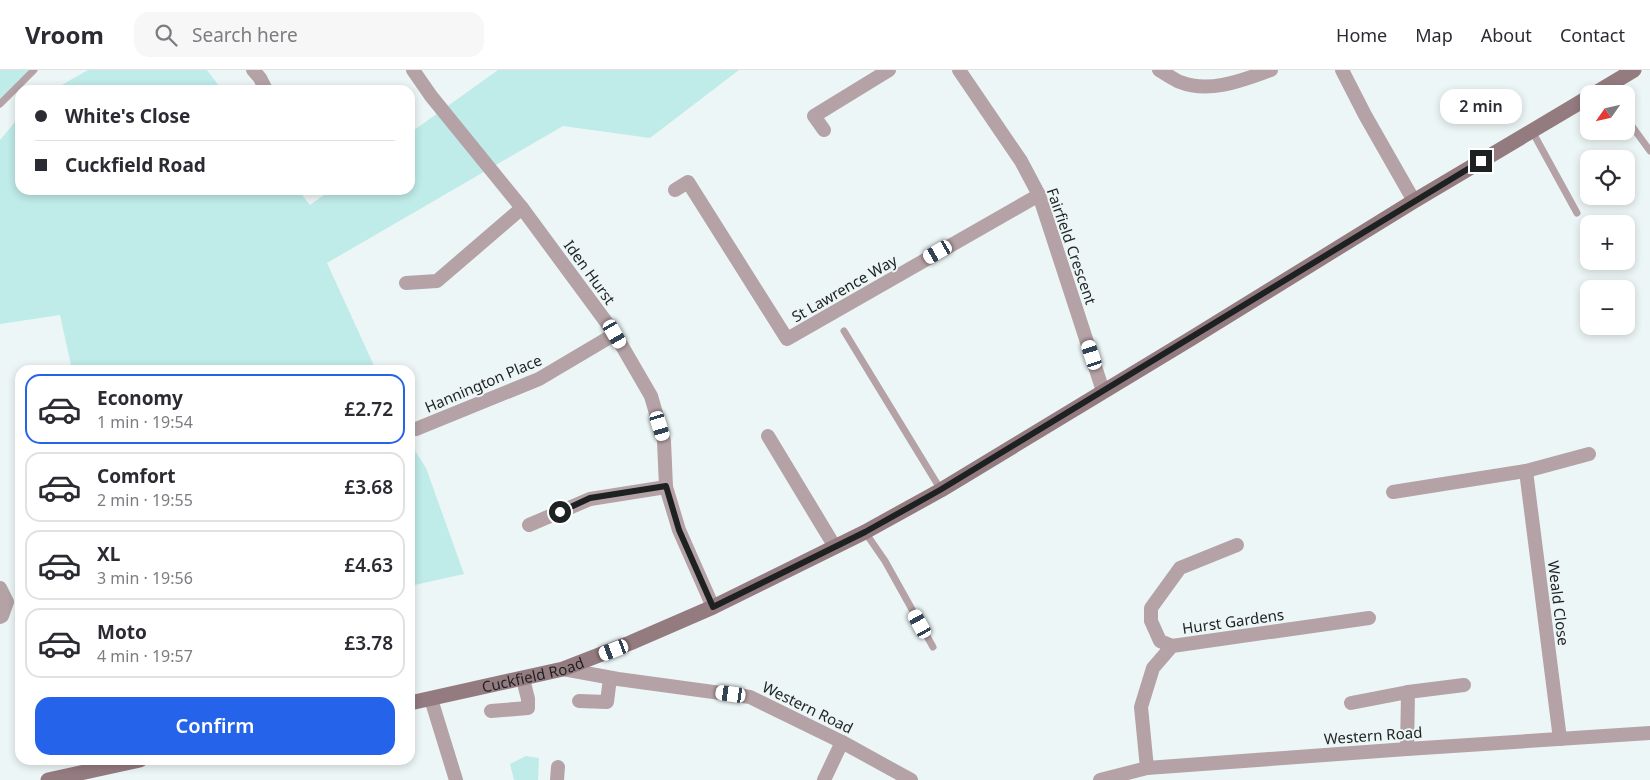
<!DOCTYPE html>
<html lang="en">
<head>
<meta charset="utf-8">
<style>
  :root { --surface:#fff; --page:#f7f7f7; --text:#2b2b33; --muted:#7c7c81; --line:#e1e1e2; --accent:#2563eb }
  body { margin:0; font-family:"Noto Sans",sans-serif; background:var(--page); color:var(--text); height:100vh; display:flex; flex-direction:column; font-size:19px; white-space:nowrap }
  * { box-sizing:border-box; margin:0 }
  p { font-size:16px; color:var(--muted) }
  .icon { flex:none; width:28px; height:28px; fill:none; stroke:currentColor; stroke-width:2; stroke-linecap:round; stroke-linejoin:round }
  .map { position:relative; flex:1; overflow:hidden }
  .side { position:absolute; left:15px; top:295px; width:400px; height:400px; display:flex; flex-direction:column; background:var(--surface); border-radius:15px; box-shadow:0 2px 8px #0003 }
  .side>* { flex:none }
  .top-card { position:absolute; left:15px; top:15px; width:400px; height:110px; border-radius:15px; box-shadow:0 2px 8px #0003; display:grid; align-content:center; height:110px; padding:0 20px; background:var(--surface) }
  .needle { width:32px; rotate:236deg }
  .controls { position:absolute; left:1580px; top:15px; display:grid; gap:10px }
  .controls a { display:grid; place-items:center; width:55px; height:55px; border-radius:10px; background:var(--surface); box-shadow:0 2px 8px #0003; font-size:25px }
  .end { position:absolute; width:22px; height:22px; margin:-11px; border:6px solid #1e2121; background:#fff; box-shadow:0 0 0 2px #fff }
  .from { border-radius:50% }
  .bubble { position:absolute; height:35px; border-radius:15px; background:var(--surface); box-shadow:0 2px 8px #0003; font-size:16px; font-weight:600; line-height:35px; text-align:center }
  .car { position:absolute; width:15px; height:30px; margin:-15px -8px; border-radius:6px; box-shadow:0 0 4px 1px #0007; background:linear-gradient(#fff 24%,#345 0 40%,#fff 0 76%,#345 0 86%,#fff 0) }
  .top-card b { display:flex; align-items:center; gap:18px; height:48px; font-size:19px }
  .top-card b+b { border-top:1px solid var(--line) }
  .top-card i { width:12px; height:12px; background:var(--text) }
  ul { padding:9px 0 0; list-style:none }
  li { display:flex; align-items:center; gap:15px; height:70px; margin:0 10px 8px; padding:0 10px; border:2px solid var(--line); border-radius:15px }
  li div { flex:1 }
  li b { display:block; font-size:19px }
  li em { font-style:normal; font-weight:600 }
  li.on { border-color:var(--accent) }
  li>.icon { width:45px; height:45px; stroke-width:1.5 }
  .button { display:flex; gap:10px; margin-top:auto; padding:10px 20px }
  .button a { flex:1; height:58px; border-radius:15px; background:var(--accent); color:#fff; font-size:20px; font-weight:600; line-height:58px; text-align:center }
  header { display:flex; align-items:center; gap:30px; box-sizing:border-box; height:70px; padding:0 25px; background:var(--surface); border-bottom:1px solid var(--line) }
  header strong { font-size:24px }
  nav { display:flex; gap:28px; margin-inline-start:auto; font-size:18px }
  .search { width:350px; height:45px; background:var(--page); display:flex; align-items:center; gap:12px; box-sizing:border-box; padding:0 18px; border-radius:15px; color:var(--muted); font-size:19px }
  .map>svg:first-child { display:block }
</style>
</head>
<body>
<header>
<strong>Vroom</strong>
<div class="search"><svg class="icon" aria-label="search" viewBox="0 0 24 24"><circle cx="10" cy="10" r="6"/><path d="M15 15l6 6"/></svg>Search here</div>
<nav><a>Home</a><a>Map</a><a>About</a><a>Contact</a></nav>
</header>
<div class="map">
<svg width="1650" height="710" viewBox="0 0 1650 710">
  <rect width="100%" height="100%" fill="#edf6f6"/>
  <g fill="#bfebe9">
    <path d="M0 0H36L0 34Z"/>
    <path d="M88 0H207L222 20H53Z"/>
    <path d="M498 0H739L650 68 563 56 327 193 376 300H72L60 245 0 254V70L20 46V120H298L310 135 331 120H410V63Z"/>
    <path d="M410 373 426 398 464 504 410 516Z"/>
    <path d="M526 686 539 688 538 710H514L510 694Z"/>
  </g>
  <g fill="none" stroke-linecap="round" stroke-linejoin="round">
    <g stroke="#b4a2a6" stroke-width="7">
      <path d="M0 34 34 0"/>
      <path d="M1626 48 1650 81"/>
      <path d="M1532 61 1577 143"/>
      <path d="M844 261 941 420"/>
      <path d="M865 462 885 491 933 577"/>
    </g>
    <g stroke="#b4a2a6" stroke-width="14">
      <path d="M253 0 260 8 266 20"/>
      <path d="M413 0 431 26 522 138 615 264 651 326 664 371 666 417 679 460 713 537"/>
      <path d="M959 0 1021 91 1039 125 1103 321"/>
      <path d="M1159 0C1166 4 1173 9 1180 12 1210 24 1243 10 1271 0"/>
      <path d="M1342 0 1365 45 1414 131"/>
      <path d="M824 60 814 46 889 0"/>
      <path d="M675 120 688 112 787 269 1039 125"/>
      <path d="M406 213 437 211 522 138"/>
      <path d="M416 359 539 309 615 264"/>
      <path d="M768 366 835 477"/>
      <path d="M1526 401 1560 669"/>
      <path d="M1393 422 1526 401 1589 384"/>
      <path d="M529 455 590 429 666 417"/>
      <path d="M0 518 7 532 2 546 0 547"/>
      <path d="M1172 576 1160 571 1151 551V538L1180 498 1237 475"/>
      <path d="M563 599 618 609 750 627 842 672 911 710"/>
      <path d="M431 629 456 710"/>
      <path d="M579 631 607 632 610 608"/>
      <path d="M1351 633 1408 622"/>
      <path d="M491 641 528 638V629L523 609"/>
      <path d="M1407 679 1408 622 1464 615"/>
      <path d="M1147 698 1141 637 1153 598 1172 576 1369 548"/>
      <path d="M557 710 558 697"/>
      <path d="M824 710 842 672"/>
      <path d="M1100 710 1147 698 1407 679 1650 663"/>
    </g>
    <g stroke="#947b80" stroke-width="15">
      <path d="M1594 24 1634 0"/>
      <path id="s1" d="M410 633 563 599 630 573 713 537 865 462 941 420 1192 268 1414 131 1589 27"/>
      <path d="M48 710 140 690"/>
    </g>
  </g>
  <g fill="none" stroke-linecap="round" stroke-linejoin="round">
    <path stroke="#1e2121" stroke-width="6" d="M560 442 590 428 666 416 679 460 713 537 865 462 940 420 1481 91"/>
  </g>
  <g text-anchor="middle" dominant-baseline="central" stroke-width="4" stroke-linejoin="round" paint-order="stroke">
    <g font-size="15" fill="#1e2121" stroke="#edf6f6">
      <text transform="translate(1072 176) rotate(71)">Fairfield Crescent</text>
      <text transform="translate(590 202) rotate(54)">Iden Hurst</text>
      <text transform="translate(844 218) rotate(-30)">St Lawrence Way</text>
      <text transform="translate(483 313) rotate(-23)">Hannington Place</text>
      <text transform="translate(1559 533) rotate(83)">Weald Close</text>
      <text transform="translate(1233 551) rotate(-8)">Hurst Gardens</text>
      <text stroke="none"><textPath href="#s1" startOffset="126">Cuckfield Road</textPath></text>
      <text transform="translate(808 637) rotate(26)">Western Road</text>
      <text transform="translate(1373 665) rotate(-4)">Western Road</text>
    </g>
  </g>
</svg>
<div class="controls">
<a><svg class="needle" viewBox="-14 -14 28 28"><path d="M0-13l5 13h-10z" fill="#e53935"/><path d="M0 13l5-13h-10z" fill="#7c7c81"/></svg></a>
<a><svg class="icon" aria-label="locate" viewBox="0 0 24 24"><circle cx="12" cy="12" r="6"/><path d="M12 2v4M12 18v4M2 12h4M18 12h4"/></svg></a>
<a>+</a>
<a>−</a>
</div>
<i class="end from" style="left:560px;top:442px"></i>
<i class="end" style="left:1481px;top:91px"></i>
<div class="bubble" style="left:1440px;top:19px;width:82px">2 min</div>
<i class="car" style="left:938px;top:182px;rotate:240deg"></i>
<i class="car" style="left:615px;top:264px;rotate:150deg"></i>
<i class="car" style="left:1092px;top:285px;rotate:342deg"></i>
<i class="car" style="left:660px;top:356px;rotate:163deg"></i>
<i class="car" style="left:920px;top:554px;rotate:331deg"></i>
<i class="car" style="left:614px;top:580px;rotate:249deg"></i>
<i class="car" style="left:731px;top:624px;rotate:278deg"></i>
<div class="top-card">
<b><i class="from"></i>White's Close</b>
<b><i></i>Cuckfield Road</b>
</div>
<section class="side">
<ul>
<li class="on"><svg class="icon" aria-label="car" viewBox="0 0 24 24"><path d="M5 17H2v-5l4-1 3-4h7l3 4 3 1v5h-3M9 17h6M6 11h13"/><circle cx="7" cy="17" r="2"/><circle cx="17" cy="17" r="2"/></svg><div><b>Economy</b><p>1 min · 19:54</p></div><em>£2.72</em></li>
<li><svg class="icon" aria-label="car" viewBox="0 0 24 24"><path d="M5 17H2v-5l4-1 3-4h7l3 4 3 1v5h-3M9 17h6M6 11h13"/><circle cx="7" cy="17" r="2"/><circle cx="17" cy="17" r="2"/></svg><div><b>Comfort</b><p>2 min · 19:55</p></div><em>£3.68</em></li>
<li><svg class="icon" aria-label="car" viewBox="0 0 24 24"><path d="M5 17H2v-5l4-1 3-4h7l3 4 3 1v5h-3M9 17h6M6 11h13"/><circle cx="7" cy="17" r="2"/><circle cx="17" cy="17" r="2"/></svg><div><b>XL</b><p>3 min · 19:56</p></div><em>£4.63</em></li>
<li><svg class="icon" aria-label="car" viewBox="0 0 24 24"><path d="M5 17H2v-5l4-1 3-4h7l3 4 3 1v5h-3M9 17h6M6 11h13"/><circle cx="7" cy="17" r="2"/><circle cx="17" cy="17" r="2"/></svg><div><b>Moto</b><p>4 min · 19:57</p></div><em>£3.78</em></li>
</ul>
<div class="button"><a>Confirm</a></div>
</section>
</div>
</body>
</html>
